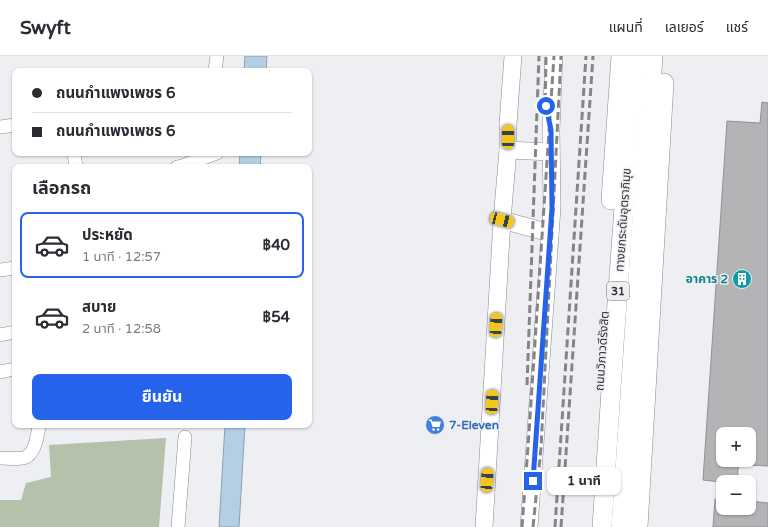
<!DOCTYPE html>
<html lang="th">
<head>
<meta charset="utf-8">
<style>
  :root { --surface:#fff; --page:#f2f2f3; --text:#2b2b33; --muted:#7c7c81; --line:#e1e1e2; --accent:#2563eb }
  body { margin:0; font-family:"Varela Round","Noto Sans Thai",sans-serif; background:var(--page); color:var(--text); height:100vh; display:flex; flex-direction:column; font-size:15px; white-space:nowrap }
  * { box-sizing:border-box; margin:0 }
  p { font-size:13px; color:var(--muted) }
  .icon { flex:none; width:22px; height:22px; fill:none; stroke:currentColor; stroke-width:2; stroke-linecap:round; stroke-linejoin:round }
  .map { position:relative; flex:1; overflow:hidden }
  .panel { position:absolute; left:12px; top:108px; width:300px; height:264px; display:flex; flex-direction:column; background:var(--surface); border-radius:8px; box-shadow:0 1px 3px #0004 }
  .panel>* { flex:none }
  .hud { position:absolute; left:12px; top:12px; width:300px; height:88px; border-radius:8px; box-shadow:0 1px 3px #0004; display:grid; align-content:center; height:88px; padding:0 20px; background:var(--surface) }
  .buttons { position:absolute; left:716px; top:371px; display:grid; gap:8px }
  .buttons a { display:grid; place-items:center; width:40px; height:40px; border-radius:8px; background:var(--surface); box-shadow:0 1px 3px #0004; font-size:20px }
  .end { position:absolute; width:18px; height:18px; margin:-9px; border:5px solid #2563eb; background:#fff; box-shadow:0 0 0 2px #fff }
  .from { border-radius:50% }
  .bubble { position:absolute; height:28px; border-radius:8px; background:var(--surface); box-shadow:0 1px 3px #0004; font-size:13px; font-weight:700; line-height:28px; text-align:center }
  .car { position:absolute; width:12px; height:24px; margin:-12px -6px; border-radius:5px; box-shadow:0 0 3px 1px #0007; background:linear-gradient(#f5c518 24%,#345 0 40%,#f5c518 0 76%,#345 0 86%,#f5c518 0) }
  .hud b { display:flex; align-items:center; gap:14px; height:38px; font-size:15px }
  .hud b+b { border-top:1px solid var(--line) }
  .hud i { width:10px; height:10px; background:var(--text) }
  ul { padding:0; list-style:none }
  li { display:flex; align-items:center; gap:12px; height:66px; margin:0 8px 6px; padding:0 12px; border:2px solid transparent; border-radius:8px }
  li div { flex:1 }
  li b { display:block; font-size:15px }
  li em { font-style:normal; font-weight:700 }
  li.selected { border-color:var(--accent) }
  li>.icon { width:36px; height:36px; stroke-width:1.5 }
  h2 { padding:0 20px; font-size:18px; line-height:48px }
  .cta { display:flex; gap:8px; margin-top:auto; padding:8px 20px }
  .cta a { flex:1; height:46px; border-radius:8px; background:var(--accent); color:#fff; font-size:16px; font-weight:700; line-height:46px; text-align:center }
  header { display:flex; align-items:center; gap:24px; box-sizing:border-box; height:56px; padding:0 20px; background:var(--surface); border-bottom:1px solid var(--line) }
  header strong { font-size:19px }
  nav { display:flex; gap:22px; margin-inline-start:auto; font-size:14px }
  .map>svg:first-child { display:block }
</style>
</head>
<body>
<header>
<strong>Swyft</strong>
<nav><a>แผนที่</a><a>เลเยอร์</a><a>แชร์</a></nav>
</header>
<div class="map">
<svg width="768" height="471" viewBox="0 0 768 471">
  <rect width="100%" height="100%" fill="#edeff2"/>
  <path fill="#b5c1ab" d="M166 382 159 471H0V444H21L26 427 51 421 49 389Z"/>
  <g fill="#b4cfe4" stroke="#8da0af">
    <path d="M245 0H267L266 15H244Z"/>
    <path d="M240 97H261L260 111H239Z"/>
    <path d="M225 369H245L239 471H219Z"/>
  </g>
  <g fill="#b4b4b7" stroke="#929194">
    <path d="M762 46 768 47V410L749 409V378H723V404H739L737 426H721L703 424 727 65 760 67Z"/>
    <path d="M715 443 723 444V452H749V445L768 447V471H713Z"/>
  </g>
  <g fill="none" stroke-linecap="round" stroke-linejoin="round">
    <defs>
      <g id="minor">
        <path d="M215 15 217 0"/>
        <path d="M0 71 15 69"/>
        <path d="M74 97 76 111"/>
        <path d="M177 111 182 110 217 97"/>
        <path d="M0 214 15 212"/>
        <path d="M0 279 15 276"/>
        <path d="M0 316 15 313"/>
        <path d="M0 402C8 402 19 404 26 401 35 397 38 378 39 369"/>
        <path d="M178 471 185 381"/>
      </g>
      <g id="major">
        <path d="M508 94 551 96"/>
        <path d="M502 164 550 177"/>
        <path d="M484 471 502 164 508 94V68L513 0"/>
        <path d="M529 471 552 152 551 74 554 0"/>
      </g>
      <g id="highway">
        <path d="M611 144 621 0"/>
        <path d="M602 471 614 289 635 0"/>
        <path d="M621 471 653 0"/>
        <path d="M638 471 664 27"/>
      </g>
    </defs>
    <use href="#minor" stroke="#888a8c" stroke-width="14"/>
    <use href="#major" stroke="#888a8c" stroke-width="18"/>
    <use href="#highway" stroke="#888a8c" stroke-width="20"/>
    <use href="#minor" stroke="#fff" stroke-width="13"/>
    <use href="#major" stroke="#fff" stroke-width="17"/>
    <use href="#highway" stroke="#fff" stroke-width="19"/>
    <g stroke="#848587" stroke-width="3" stroke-dasharray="8 4" stroke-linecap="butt">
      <path d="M545 57 546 0"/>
      <path d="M527 329 539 0"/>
      <path d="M522 471 528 391 554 0"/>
      <path d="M533 471 541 392 561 0"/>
      <path d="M555 471 586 0"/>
      <path d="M561 471 593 0"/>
    </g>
  </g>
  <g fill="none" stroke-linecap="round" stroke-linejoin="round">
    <path stroke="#2563eb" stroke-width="5" d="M533 425 552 152 551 74 546 50"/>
  </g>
  <defs>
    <symbol id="building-disc" viewBox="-11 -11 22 22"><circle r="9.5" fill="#0f9aa8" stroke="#edeff2"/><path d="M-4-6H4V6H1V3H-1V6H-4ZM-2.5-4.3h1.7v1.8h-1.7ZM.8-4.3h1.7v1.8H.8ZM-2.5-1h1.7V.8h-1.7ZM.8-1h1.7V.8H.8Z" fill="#fff"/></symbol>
    <symbol id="supermarket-disc" viewBox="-11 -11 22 22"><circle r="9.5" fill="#3f7fe0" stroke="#edeff2"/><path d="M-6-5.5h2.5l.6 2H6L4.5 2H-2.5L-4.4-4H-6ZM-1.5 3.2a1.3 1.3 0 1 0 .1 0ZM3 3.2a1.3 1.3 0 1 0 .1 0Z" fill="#fff"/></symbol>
  </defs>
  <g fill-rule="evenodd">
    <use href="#building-disc" x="731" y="212" width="22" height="22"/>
    <use href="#supermarket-disc" x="424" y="358" width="22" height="22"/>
  </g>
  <g text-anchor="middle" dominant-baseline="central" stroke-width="3" stroke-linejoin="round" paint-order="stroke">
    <rect fill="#edeff2" stroke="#6a6b6d" stroke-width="1" x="607" y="226" width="22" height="18" rx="3"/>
    <g font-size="11" font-weight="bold" fill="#323334">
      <text x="618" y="235">31</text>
    </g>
    <g font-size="12" fill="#323334" stroke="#edeff2">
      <text transform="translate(623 164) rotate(-86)">ทางยกระดับอุตราภิมุข</text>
      <text transform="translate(602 295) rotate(-86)">ถนนวิภาวดีรังสิต</text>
    </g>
    <g font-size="12" font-weight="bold" fill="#0d838f" stroke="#edeff2" text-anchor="end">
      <text x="728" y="223">อาคาร 2</text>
    </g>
    <g font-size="12" font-weight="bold" fill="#366cbe" stroke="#edeff2" text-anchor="start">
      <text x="449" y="369">7-Eleven</text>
    </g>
  </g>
</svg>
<div class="buttons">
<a>+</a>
<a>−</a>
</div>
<i class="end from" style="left:546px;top:50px"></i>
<i class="end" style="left:533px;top:425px"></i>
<div class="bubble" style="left:547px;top:411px;width:74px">1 นาที</div>
<i class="car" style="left:508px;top:81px;rotate:0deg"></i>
<i class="car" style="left:502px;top:164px;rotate:105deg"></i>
<i class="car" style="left:496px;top:269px;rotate:3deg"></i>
<i class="car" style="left:492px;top:346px;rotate:3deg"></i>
<i class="car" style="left:487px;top:424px;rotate:4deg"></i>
<div class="hud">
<b><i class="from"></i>ถนนกำแพงเพชร 6</b>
<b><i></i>ถนนกำแพงเพชร 6</b>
</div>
<section class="panel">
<h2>เลือกรถ</h2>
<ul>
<li class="selected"><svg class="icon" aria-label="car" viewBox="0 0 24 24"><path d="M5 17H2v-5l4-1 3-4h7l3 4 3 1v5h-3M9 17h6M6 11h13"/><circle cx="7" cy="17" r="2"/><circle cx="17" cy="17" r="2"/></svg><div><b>ประหยัด</b><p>1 นาที · 12:57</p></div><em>฿40</em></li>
<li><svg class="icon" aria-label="car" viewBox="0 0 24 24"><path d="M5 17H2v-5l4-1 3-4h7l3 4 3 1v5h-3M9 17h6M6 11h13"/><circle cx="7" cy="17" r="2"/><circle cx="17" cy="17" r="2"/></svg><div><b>สบาย</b><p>2 นาที · 12:58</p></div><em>฿54</em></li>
</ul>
<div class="cta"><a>ยืนยัน</a></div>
</section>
</div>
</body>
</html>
